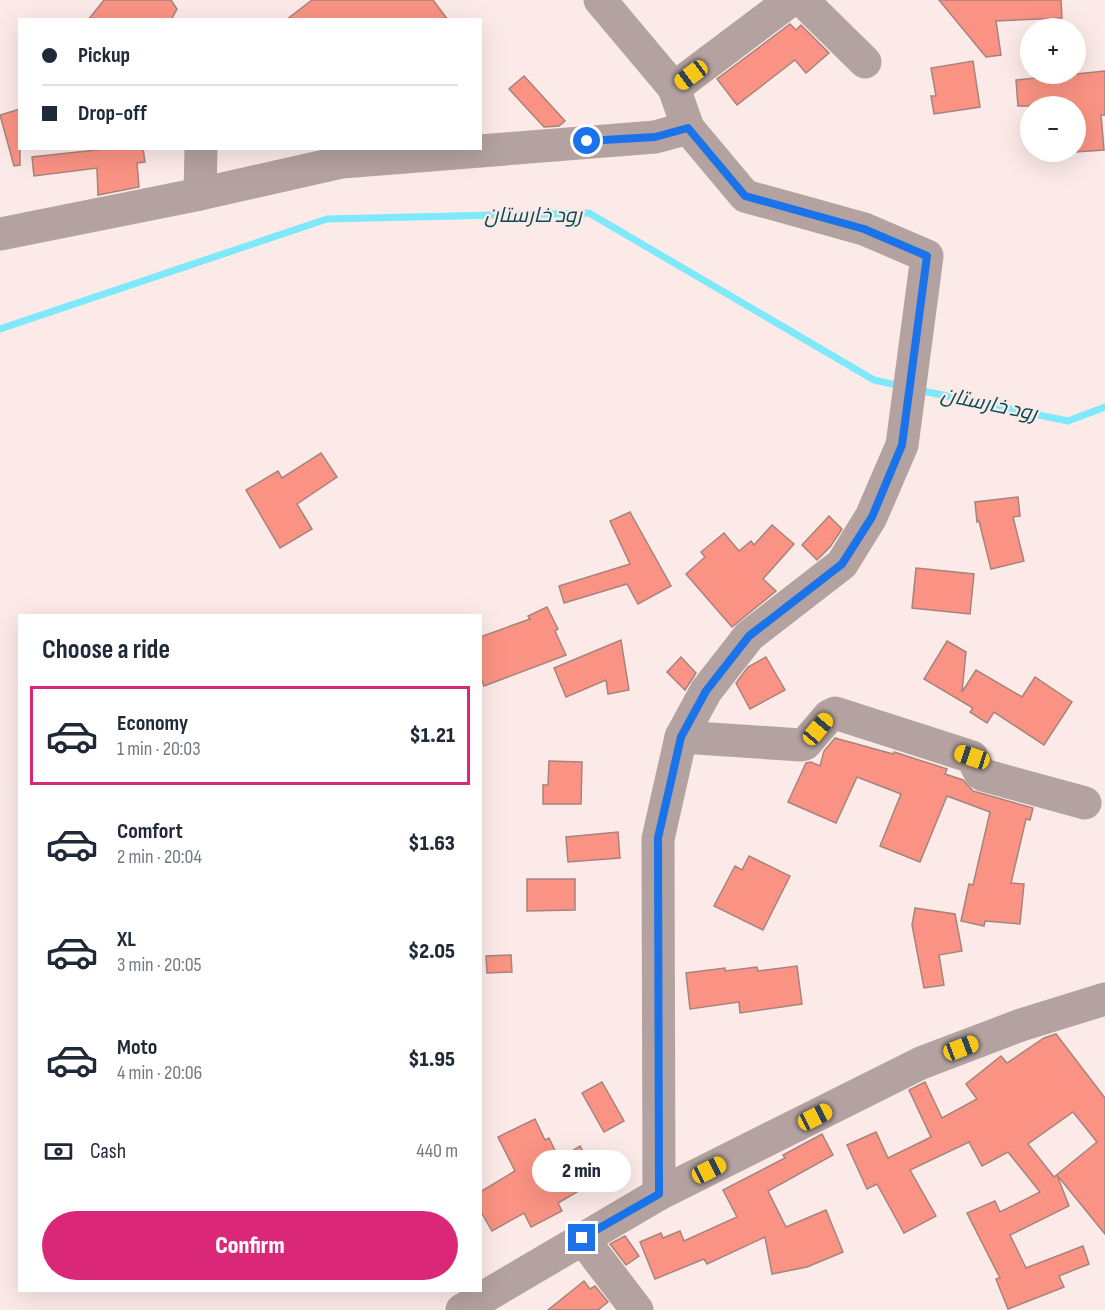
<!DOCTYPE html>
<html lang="en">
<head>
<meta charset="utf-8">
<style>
  :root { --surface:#fff; --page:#f2f2f3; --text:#1f2937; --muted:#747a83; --line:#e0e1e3; --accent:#db2777 }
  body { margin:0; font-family:"Sofia Sans Condensed",Cairo,sans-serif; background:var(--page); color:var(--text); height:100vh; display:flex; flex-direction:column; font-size:22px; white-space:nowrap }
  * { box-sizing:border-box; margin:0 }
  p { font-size:20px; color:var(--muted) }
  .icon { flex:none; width:33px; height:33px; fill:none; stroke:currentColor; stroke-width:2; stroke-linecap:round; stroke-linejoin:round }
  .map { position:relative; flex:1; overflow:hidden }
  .side { position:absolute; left:18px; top:614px; width:464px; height:678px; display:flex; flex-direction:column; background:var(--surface); border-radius:0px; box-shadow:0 6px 24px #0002 }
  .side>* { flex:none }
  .banner { position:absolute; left:18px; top:18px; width:464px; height:132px; border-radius:0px; box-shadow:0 6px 24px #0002; display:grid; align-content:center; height:132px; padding:0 24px; background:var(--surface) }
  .buttons { position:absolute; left:1020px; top:18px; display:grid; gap:12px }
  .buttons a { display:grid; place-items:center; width:66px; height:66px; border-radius:50%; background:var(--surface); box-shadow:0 6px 24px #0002; font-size:30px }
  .end { position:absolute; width:27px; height:27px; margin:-14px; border:8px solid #1a73e8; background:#fff; box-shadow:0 0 0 3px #fff }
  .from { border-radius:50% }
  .bubble { position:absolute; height:42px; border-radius:21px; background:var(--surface); box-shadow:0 6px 24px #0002; font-size:20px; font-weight:800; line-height:42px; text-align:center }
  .car { position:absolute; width:18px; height:36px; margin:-18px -9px; border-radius:8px; box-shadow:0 0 4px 2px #0007; background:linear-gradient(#f5c518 24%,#345 0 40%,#f5c518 0 76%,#345 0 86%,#f5c518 0) }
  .banner b { display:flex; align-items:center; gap:21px; height:57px; font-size:22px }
  .banner b+b { border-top:2px solid var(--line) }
  .banner i { width:15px; height:15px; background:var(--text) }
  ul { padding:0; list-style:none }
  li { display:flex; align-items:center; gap:18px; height:99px; margin:0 12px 9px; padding:0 12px; border:3px solid transparent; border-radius:0px }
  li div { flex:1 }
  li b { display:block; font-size:22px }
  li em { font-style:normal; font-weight:800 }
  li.selected { border-color:var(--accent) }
  li>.icon { width:54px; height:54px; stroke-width:1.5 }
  h2 { padding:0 24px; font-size:27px; line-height:72px }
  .pay { display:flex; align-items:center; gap:15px; height:66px; padding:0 24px; font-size:22px }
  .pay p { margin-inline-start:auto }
  .action { display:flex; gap:12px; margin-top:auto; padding:12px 24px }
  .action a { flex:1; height:69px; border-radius:36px; background:var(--accent); color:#fff; font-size:24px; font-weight:800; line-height:69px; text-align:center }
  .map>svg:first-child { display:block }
</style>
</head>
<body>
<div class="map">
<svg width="1105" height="1310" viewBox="0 0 1105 1310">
  <rect width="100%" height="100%" fill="#fbeae7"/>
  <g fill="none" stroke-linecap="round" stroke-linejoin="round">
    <g stroke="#7de9fa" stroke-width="7">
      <path d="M0 329 327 219 589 213 874 380 901 386"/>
      <path d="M918 390 1068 421 1105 407"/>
    </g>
  </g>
  <g fill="#fa9383" stroke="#a7837d" stroke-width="1.5" fill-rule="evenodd">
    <path d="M104 0H171L177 9 171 20H88Z"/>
    <path d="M312 0H433L448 20H286Z"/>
    <path d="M939 0H1061L1062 18 996 21 1001 55 986 57Z"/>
    <path d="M790 24 796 30 801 25 829 53 806 73 795 60 737 105 717 79Z"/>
    <path d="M973 61 980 107 934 114 931 96H936L931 68Z"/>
    <path d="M1105 71V115H1101L1104 150 1076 152V106H1018L1016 80Z"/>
    <path d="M524 76 565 121 559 126 544 127 509 89Z"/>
    <path d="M20 109V165L14 166 0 115Z"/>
    <path d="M115 148H143L145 162 137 163 139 187 98 195 97 168 34 176 32 157Z"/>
    <path d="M321 453 337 477 297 504 312 529 280 548 246 490 278 471 282 478Z"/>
    <path d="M1018 497 1020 516 1013 517 1024 561 991 569 979 521 977 522 975 502Z"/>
    <path d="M630 512 671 586 638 604 627 584 564 603 559 586 630 564 610 521Z"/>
    <path d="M829 516 842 529 830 547 817 560 802 545Z"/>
    <path d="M772 525 794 544 763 579 776 591 732 627 686 574 705 557 701 552 724 533 739 551 751 541 754 545Z"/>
    <path d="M916 568 974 574 970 614 912 608Z"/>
    <path d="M547 607 558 629 555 631 566 655 484 686 480 676V637L530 619 528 616Z"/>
    <path d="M621 640 629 690 608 694 606 680 566 697 554 668Z"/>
    <path d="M947 641 966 652 962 692 976 670 1022 697 1035 677 1072 702 1044 745 994 712 987 723 970 712 973 708 924 679Z"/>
    <path d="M681 657 696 673 685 690 667 672Z"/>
    <path d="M766 657 785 690 750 709 736 683 748 667Z"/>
    <path d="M835 738 893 754 894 752 947 769 945 774 963 780 973 791 1033 808 1030 820 1026 819 1011 883 1024 884 1020 924 985 921 984 926 961 921 969 884 973 885 990 812 947 796 920 862 880 846 901 794 857 777 836 823 788 802 806 763 811 762 820 766 824 751Z"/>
    <path d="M549 761 582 762 581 804H543V785H548Z"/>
    <path d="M618 832 620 858 568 862 566 837Z"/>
    <path d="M749 856 790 876 763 930 714 906 735 866 742 870Z"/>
    <path d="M527 879H575V910L527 911Z"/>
    <path d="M915 908 955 914 962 951 939 955 944 985 924 988 912 925Z"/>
    <path d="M511 955 512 972 487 973 486 956Z"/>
    <path d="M797 966 802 1004 740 1013 739 1002 690 1009 686 973 725 968V971L757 967 758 971Z"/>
    <path d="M1056 1034 1105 1098V1234L1057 1175 1069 1206 1010 1235 1026 1268 1083 1246 1089 1264 1059 1276 1064 1287 1008 1309 996 1279 1000 1278 967 1213 995 1201 1000 1212 1040 1192 1008 1152 982 1166 969 1142 910 1170 936 1216 904 1233 877 1184 867 1189 847 1145 876 1132 888 1158 923 1141 931 1137 909 1090 925 1082 942 1118 977 1099 966 1084 1001 1056 1007 1063 1044 1038ZM1073 1112 1097 1142 1054 1177 1028 1144Z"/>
    <path d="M602 1082 624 1121 604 1132 582 1093Z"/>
    <path d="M535 1119 545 1140 549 1138 559 1159 580 1146 599 1179 558 1203 562 1211 531 1227 524 1213 492 1231 480 1210V1192L515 1171 498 1137Z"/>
    <path d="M822 1134 833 1155 768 1191 786 1227 826 1210 843 1252 807 1267 772 1274 765 1237 707 1264 704 1259 655 1279 640 1242 661 1233 663 1238 680 1231 684 1241 737 1217 723 1190 785 1158 783 1155Z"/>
    <path d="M625 1236 639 1256 626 1265 610 1244Z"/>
    <path d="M584 1281 590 1289 595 1286 608 1302 598 1310H548Z"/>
  </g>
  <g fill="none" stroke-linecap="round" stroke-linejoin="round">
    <g stroke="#b3a29f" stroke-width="33">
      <path d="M600 0 674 88 688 128 745 196 864 229 927 256 902 445 871 517 842 564 749 636 706 691 681 737 658 839 659 1194"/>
      <path d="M802 0 865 62"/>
      <path d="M674 88 791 0"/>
      <path d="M200 194 201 148"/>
      <path d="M0 234 200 194 342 162 655 137 688 128"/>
      <path d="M681 737 801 745 805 744 829 716 835 713 972 757 980 773 983 775 1085 803"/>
      <path d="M582 1238 637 1310"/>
      <path d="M462 1310 659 1194 921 1063 1021 1025 1105 999"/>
    </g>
  </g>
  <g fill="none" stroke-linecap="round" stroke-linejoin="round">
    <path stroke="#1a73e8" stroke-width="8" d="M582 1238 659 1194 658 838 681 737 706 691 749 636 842 564 872 517 902 445 927 256 864 229 745 196 688 128 655 137 587 141"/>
  </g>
  <g text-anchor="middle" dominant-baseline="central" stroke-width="4.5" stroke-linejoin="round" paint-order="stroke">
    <g font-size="21" font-style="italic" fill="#084c55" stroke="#fbeae7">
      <text x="533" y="215">رود خارستان</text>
      <text transform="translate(989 404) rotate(12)">رود خارستان</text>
    </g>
  </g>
</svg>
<div class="buttons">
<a>+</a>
<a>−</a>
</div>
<i class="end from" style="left:587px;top:141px"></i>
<i class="end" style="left:582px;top:1238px"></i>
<div class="bubble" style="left:532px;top:1150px;width:99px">2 min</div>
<i class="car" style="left:691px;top:75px;rotate:233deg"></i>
<i class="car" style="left:818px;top:729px;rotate:40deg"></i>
<i class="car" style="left:972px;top:757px;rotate:288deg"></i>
<i class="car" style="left:961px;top:1048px;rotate:69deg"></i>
<i class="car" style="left:815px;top:1117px;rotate:63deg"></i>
<i class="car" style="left:709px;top:1170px;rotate:63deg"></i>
<div class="banner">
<b><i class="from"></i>Pickup</b>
<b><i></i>Drop-off</b>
</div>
<section class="side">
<h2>Choose a ride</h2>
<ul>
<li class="selected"><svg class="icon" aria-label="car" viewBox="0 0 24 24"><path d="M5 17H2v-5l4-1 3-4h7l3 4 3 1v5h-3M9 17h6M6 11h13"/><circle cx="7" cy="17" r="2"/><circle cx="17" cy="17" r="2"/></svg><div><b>Economy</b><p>1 min · 20:03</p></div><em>$1.21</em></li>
<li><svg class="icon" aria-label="car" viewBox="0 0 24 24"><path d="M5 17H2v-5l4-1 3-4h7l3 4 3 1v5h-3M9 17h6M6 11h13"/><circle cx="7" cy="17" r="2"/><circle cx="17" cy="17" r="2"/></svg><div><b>Comfort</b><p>2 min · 20:04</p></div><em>$1.63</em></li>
<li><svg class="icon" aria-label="car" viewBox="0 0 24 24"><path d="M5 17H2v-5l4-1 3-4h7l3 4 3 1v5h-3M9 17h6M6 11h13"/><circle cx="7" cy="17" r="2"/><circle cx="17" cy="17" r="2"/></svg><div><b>XL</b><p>3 min · 20:05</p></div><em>$2.05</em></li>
<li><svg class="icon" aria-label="car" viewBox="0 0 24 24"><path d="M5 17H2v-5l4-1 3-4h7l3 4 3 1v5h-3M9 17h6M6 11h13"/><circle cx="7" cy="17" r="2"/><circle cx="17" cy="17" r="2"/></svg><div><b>Moto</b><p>4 min · 20:06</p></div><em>$1.95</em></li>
</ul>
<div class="pay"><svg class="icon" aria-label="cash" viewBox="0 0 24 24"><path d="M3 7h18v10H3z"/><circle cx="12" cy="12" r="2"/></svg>Cash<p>440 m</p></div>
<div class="action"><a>Confirm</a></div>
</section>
</div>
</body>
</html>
